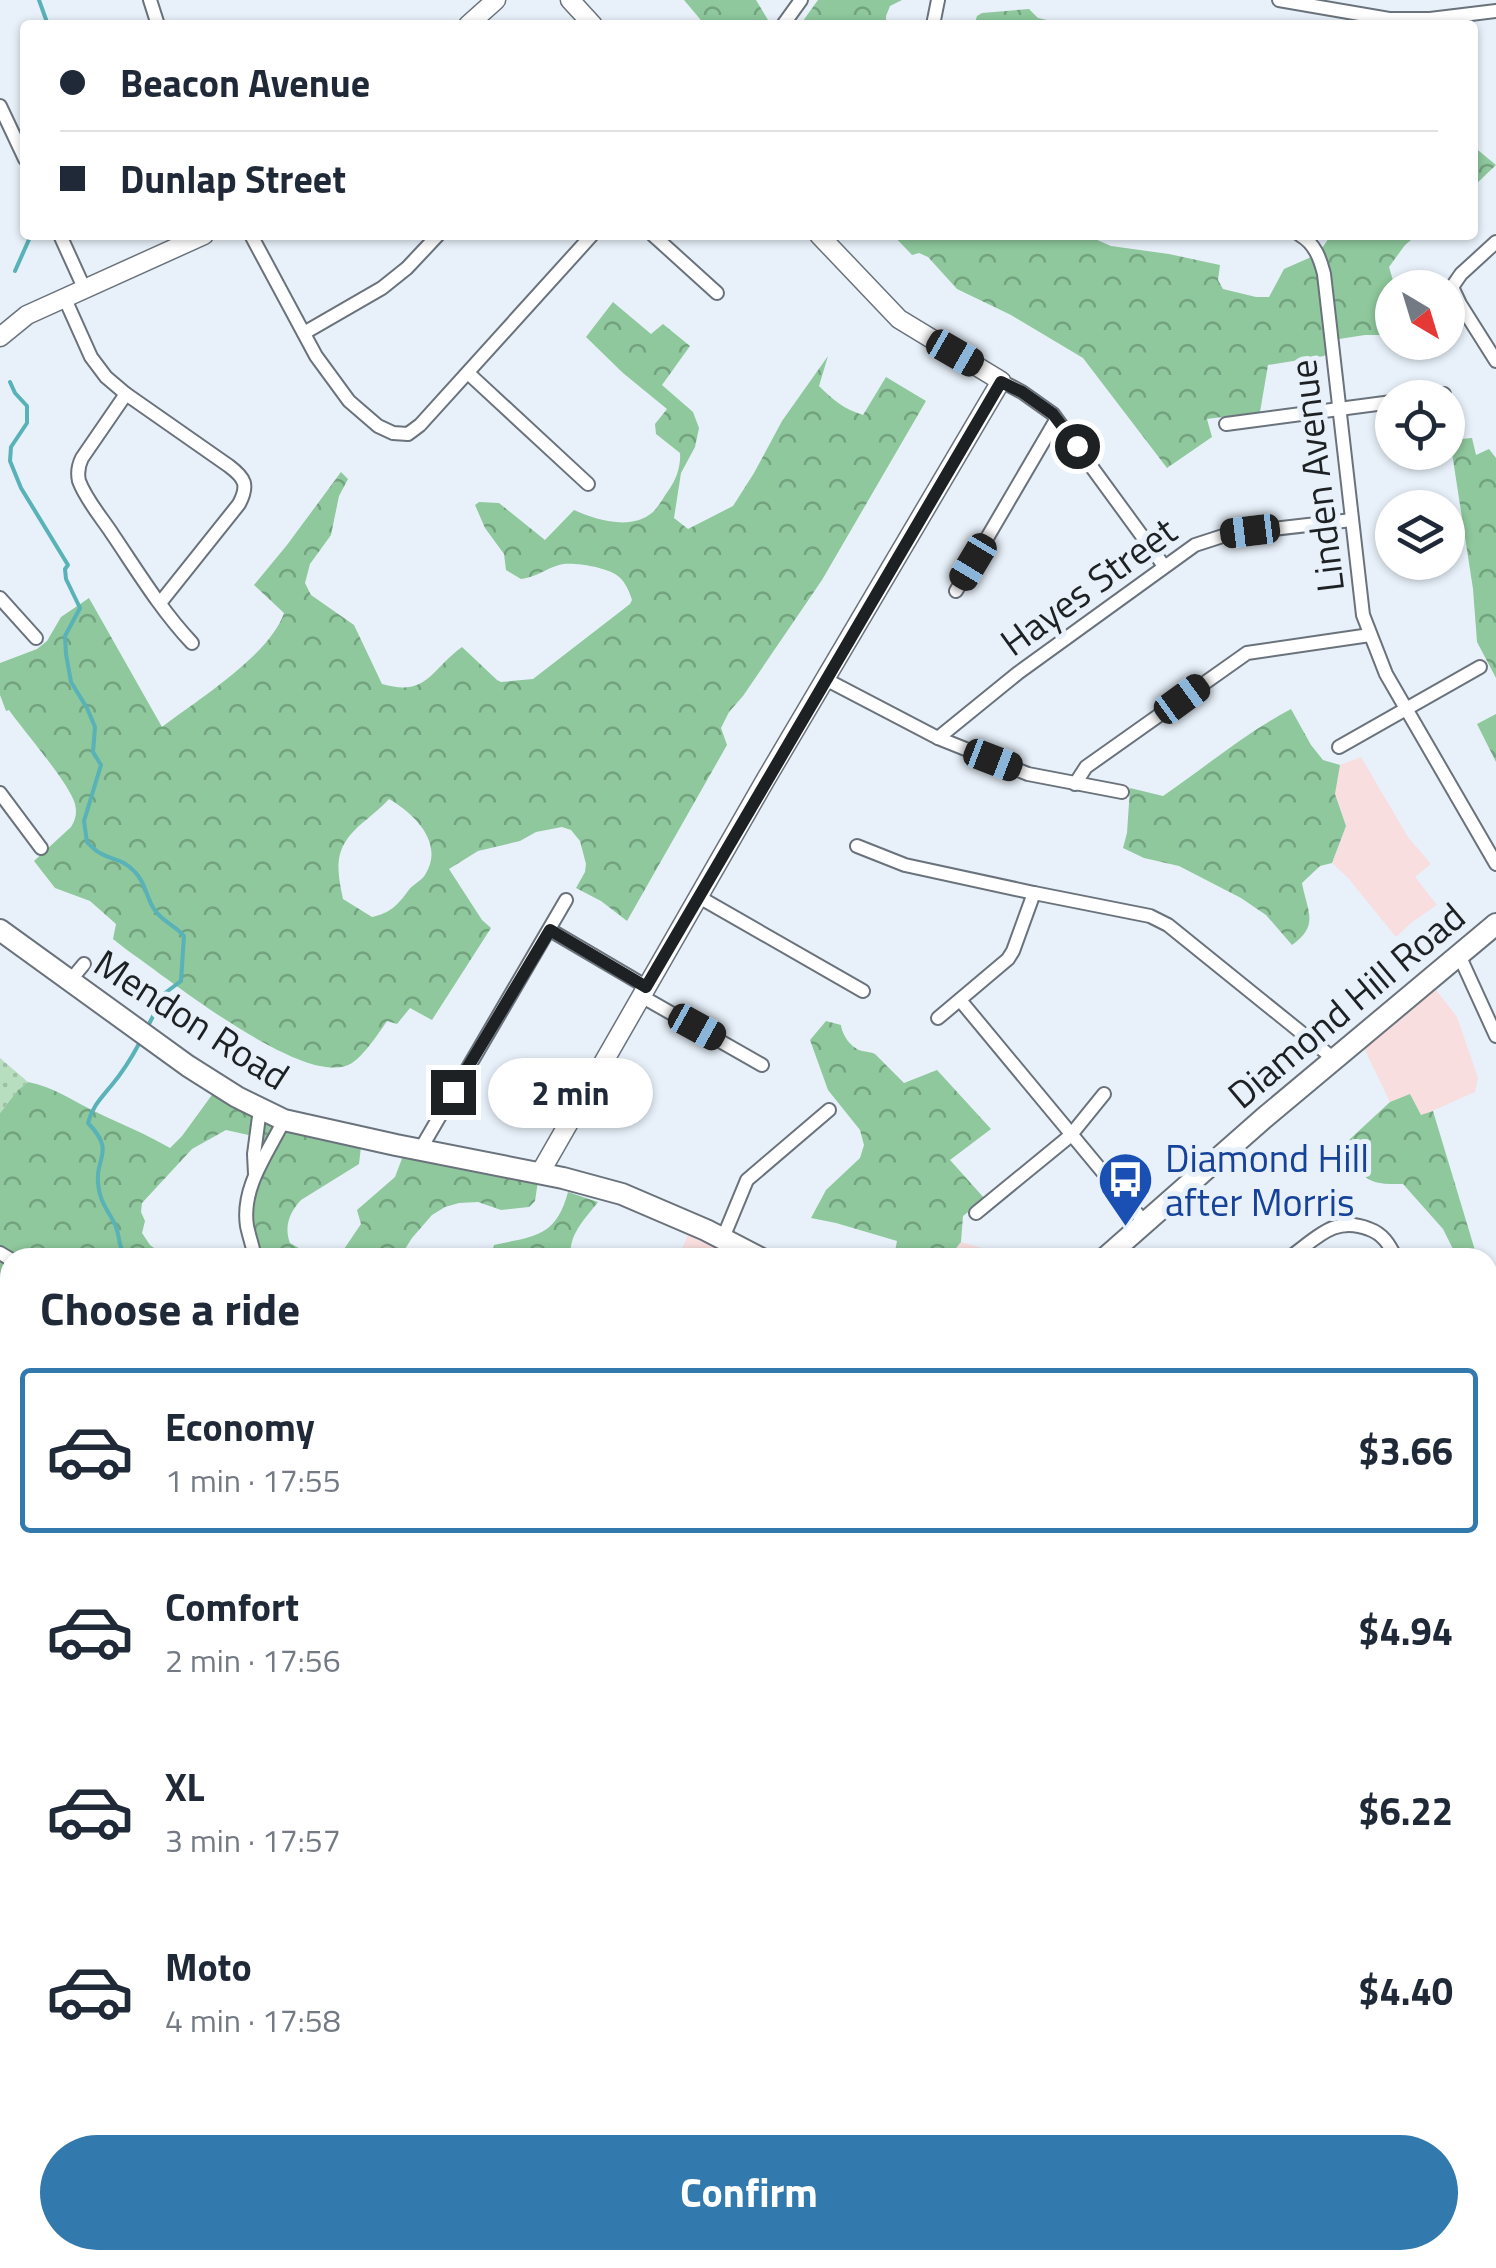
<!DOCTYPE html>
<html lang="en">
<head>
<meta charset="utf-8">
<style>
  :root { --surface:#fff; --page:#f2f2f3; --text:#1f2937; --muted:#747a83; --line:#e0e1e3; --accent:#3279ad }
  body { margin:0; font-family:"Titillium Web",sans-serif; background:var(--page); color:var(--text); height:100vh; display:flex; flex-direction:column; font-size:38px; white-space:nowrap }
  * { box-sizing:border-box; margin:0 }
  p { font-size:32px; color:var(--muted) }
  .icon { flex:none; width:55px; height:55px; fill:none; stroke:currentColor; stroke-width:2; stroke-linecap:round; stroke-linejoin:round }
  .map { position:relative; flex:1; overflow:hidden }
  .side { position:absolute; left:0px; top:1248px; width:1498px; height:1022px; display:flex; flex-direction:column; background:var(--surface); border-radius:30px 30px 0 0; box-shadow:0 2px 8px #0004 }
  .side>* { flex:none }
  .banner { position:absolute; left:20px; top:20px; width:1458px; height:220px; border-radius:10px; box-shadow:0 2px 8px #0004; display:grid; align-content:center; height:220px; padding:0 40px; background:var(--surface) }
  .needle { width:65px; rotate:142deg }
  .fabs { position:absolute; left:1375px; top:270px; display:grid; gap:20px }
  .fabs a { display:grid; place-items:center; width:90px; height:90px; border-radius:50%; background:var(--surface); box-shadow:0 2px 8px #0004; font-size:50px }
  .end { position:absolute; width:45px; height:45px; margin:-22px; border:12px solid #1d2124; background:#fff; box-shadow:0 0 0 5px #fff }
  .from { border-radius:50% }
  .bubble { position:absolute; height:70px; border-radius:35px; background:var(--surface); box-shadow:0 2px 8px #0004; font-size:32px; font-weight:700; line-height:70px; text-align:center }
  .car { position:absolute; width:30px; height:60px; margin:-30px -15px; border-radius:12px; box-shadow:0 0 8px 2px #0007; background:linear-gradient(#222 24%,#8ab4d8 0 40%,#222 0 76%,#8ab4d8 0 86%,#222 0) }
  .banner b { display:flex; align-items:center; gap:35px; height:95px; font-size:38px }
  .banner b+b { border-top:2px solid var(--line) }
  .banner i { width:25px; height:25px; background:var(--text) }
  ul { padding:0; list-style:none }
  li { display:flex; align-items:center; gap:30px; height:165px; margin:0 20px 15px; padding:0 20px; border:5px solid transparent; border-radius:10px }
  li div { flex:1 }
  li b { display:block; font-size:38px }
  li em { font-style:normal; font-weight:700 }
  li.on { border-color:var(--accent) }
  li>.icon { width:90px; height:90px; stroke-width:1.5 }
  h2 { padding:0 40px; font-size:45px; line-height:120px }
  .button { display:flex; gap:20px; margin-top:auto; padding:20px 40px }
  .button a { flex:1; height:115px; border-radius:60px; background:var(--accent); color:#fff; font-size:40px; font-weight:700; line-height:115px; text-align:center }
  .map>svg:first-child { display:block }
</style>
</head>
<body>
<div class="map">
<svg width="1496" height="2268" viewBox="0 0 1496 2268">
  <defs>
    <pattern id="grass-dots" width="8" height="8" patternUnits="userSpaceOnUse" patternTransform="scale(2.5)"><rect width="8" height="8" fill="#b8dec0"/><path d="M2 2h.1M6 6h.1" fill="none" stroke="#9ebea5" stroke-width="1.8" stroke-linecap="round"/></pattern>
    <pattern id="forest-crowns" width="20" height="18" patternUnits="userSpaceOnUse" patternTransform="scale(2.5)"><rect width="20" height="18" fill="#8ec89c"/><path d="M2 6a3 3 0 1 1 6 0M12 15a3 3 0 1 1 6 0" fill="none" stroke="#73a27f"/></pattern>
    <pattern id="wetland-marsh" width="20" height="14" patternUnits="userSpaceOnUse" patternTransform="scale(2.5)"><rect width="20" height="14" fill="#b8dec0"/><path d="M1 5h8M5 5V1M11 12h8M15 12V8" fill="none" stroke="#9ebea5"/></pattern>
  </defs>
  <rect width="100%" height="100%" fill="#e8f1fa"/>
  <g fill="#f9dedf">
    <path d="M1361 757 1408 837 1431 864 1415 877 1437 905 1411 923 1396 937 1348 878 1332 863 1346 826 1335 794 1340 765Z"/>
    <path d="M1430 982 1457 1017 1478 1078 1475 1092 1421 1116 1410 1095 1390 1102 1360 1040Z"/>
    <path d="M692 1226 761 1258H678Z"/>
    <path d="M961 1242 996 1252 1005 1258H949Z"/>
    <path d="M0 1907 10 1919V2260H303L305 2268H0Z"/>
  </g>
  <g fill="url(#grass-dots)">
    <path d="M0 1058 28 1082 18 1090 0 1113Z"/>
    <path d="M1496 1765V2268H336L346 2260H1488V1766Z"/>
  </g>
  <g fill="url(#forest-crowns)" fill-rule="evenodd">
    <path d="M684 0H756L771 25H705Z"/>
    <path d="M818 0H902L890 6 886 16V25H800Z"/>
    <path d="M1029 9 1038 18 1071 25H974L977 16 982 13Z"/>
    <path d="M1473 146 1496 165 1473 187H1472Z"/>
    <path d="M893 235H1086L1111 246 1169 254 1220 265 1218 280 1223 289 1256 297H1269L1284 269 1318 254 1331 235H1417L1405 245 1389 267 1395 287 1387 289 1389 335H1365L1339 339 1324 356 1268 365 1260 412 1207 419 1212 437 1167 468 1083 358 1011 315 957 289 928 257 919 253 912 255Z"/>
    <path d="M613 302 651 334 663 324 690 346 662 385 693 412 699 428 695 447 681 473 674 518 688 529 733 506 754 473 782 421 828 356 819 386C833 400 844 409 863 415L886 377 926 401 822 580 743 696 729 712 721 728 727 745 627 921 601 901 576 888 585 872 586 864 580 841 571 830 562 827 536 832 520 841 478 851 449 869 482 920 491 928 432 1020 410 1008 397 1024 387 1021C378 1034 365 1054 352 1063 308 1092 165 976 127 950L113 939 116 924 90 901 55 888 34 861 71 827C76 819 77 813 75 804 70 784 23 730 9 710L6 711 0 695V663L37 649 47 641 61 617 89 598 162 727C197 700 270 655 284 613L254 585 287 545 341 472 348 479 339 496 331 535 310 564 305 583 311 595 354 625 382 684C428 697 430 670 462 647L497 680 501 682 533 679 630 604 632 600C629 590 624 579 615 574 604 567 570 561 559 565 545 569 537 577 521 579L506 570 504 554 485 528 475 505 479 502 499 503 545 540 574 510C596 520 632 531 653 512 659 506 663 498 668 491 676 481 681 466 680 453L656 434 655 424 667 409 623 373 586 337ZM389 799C415 814 445 844 425 875 420 882 413 884 408 891 397 906 390 913 372 917L343 899C335 862 335 845 366 820 374 813 383 806 389 799Z"/>
    <path d="M1472 438 1476 455 1489 449 1496 458V678L1477 642 1473 589 1450 440Z"/>
    <path d="M1291 709 1311 745 1323 760 1340 765 1335 794 1346 826 1332 863 1320 866 1302 883C1307 911 1320 925 1292 945L1266 915 1241 898 1179 866 1144 858 1123 848 1127 833 1130 788 1163 796C1205 767 1246 733 1291 709Z"/>
    <path d="M1496 714V762L1477 724Z"/>
    <path d="M826 1021 841 1025C842 1035 851 1048 862 1051 867 1052 871 1052 875 1054L904 1083 937 1070 991 1129 950 1160 985 1199 963 1216 961 1242 949 1257H894L897 1241 836 1223 811 1218 826 1190 860 1158 864 1145 860 1130 828 1090 810 1040Z"/>
    <path d="M28 1082C54 1087 73 1101 96 1112 121 1124 146 1134 170 1148L182 1136 217 1088 362 1138 359 1164 301 1200C289 1213 284 1227 290 1243L311 1255 321 1257H252L248 1220 253 1136 226 1130 192 1149 142 1203 141 1212 145 1221 142 1233 150 1245 166 1257 10 1258V1372L0 1357V1113L18 1090Z"/>
    <path d="M1410 1094 1421 1115 1433 1111 1477 1257H1457L1443 1229 1403 1184C1362 1185 1361 1178 1349 1140L1390 1102Z"/>
    <path d="M406 1148 539 1174 535 1201 529 1207 501 1210 478 1202 459 1203 445 1207 432 1215 412 1238 400 1257 338 1258 361 1224 357 1210 395 1177Z"/>
    <path d="M568 1192 598 1202C585 1219 568 1235 571 1257H492L494 1245C535 1236 556 1237 568 1192Z"/>
    <path d="M7 1535 10 1538V1751L0 1759V1539Z"/>
  </g>
  <path fill="url(#wetland-marsh)" d="M1488 1796 1496 1801V1863L1488 1861Z"/>
  <g fill="none" stroke-linecap="round" stroke-linejoin="round">
    <g stroke="#58b2b7" stroke-width="4">
      <path d="M39 0 48 25"/>
      <path d="M15 271 31 235"/>
      <path d="M10 382 15 393 27 406V423L11 447 10 461 21 488 68 565 65 569 66 579 80 608 65 636 66 654 71 682 87 708 95 727 93 752 101 765 84 821 87 842C91 846 95 851 100 853 113 861 122 858 135 872 146 883 146 897 154 909 161 921 175 925 184 936L181 981 165 993 149 1024"/>
      <path d="M127 1258C117 1244 121 1241 116 1227 111 1214 101 1205 99 1190 92 1157 118 1154 88 1123 92 1107 101 1098 111 1086 122 1073 132 1057 140 1042"/>
    </g>
    <defs>
      <g id="street">
        <path d="M150 0 158 25"/>
        <path d="M1279 0 1389 19H1430L1496 11"/>
        <path d="M783 25 801 0"/>
        <path d="M933 25 938 0"/>
        <path d="M0 106 25 159"/>
        <path d="M60 235 85 290"/>
        <path d="M251 235 316 356 349 401 378 426 393 433 408 434 420 425 592 235"/>
        <path d="M653 235 717 293"/>
        <path d="M1300 235C1315 244 1320 258 1324 274L1363 615 1386 674 1496 864"/>
        <path d="M1496 242 1461 274 1452 287 1460 304 1496 361"/>
        <path d="M65 299 91 357 106 377 126 394 229 466C245 478 249 485 239 504L160 603"/>
        <path d="M304 333 382 288 407 268 438 235"/>
        <path d="M468 373 588 484"/>
        <path d="M1001 381 1022 392 1053 414 1164 566"/>
        <path d="M126 394 82 458C78 466 77 472 79 481 86 500 102 518 113 535 138 572 161 610 192 643"/>
        <path d="M1430 398 1444 394"/>
        <path d="M1226 424 1392 402"/>
        <path d="M956 591 1056 420"/>
        <path d="M0 598 36 638"/>
        <path d="M827 680 938 738 1028 774 1122 792"/>
        <path d="M938 738 1018 673 1195 545 1229 534 1352 520"/>
        <path d="M1339 747 1480 667"/>
        <path d="M1075 784 1086 767 1247 653 1370 635"/>
        <path d="M0 793 41 848"/>
        <path d="M857 846 905 865 1034 893"/>
        <path d="M699 897 863 991"/>
        <path d="M550 930 647 987"/>
        <path d="M1459 955 1496 1036"/>
        <path d="M69 982 84 964"/>
        <path d="M641 996 762 1065"/>
        <path d="M960 1000 1145 1223"/>
        <path d="M938 1018 1008 959 1013 951 1034 893 1150 916 1168 925 1334 1059"/>
        <path d="M420 1150 566 900"/>
        <path d="M255 1174 254 1154 260 1109"/>
        <path d="M976 1213 1070 1136 1104 1094"/>
        <path d="M723 1238 747 1180 829 1110"/>
        <path d="M0 1253 10 1259"/>
        <path d="M255 1258C253 1247 249 1236 247 1226 241 1187 268 1153 284 1120"/>
        <path d="M1289 1258C1316 1239 1334 1215 1369 1229 1383 1234 1389 1244 1396 1258"/>
        <path d="M0 1505 10 1517"/>
        <path d="M0 1773 10 1764"/>
        <path d="M0 1891 10 1906"/>
      </g>
      <g id="secondary">
        <path d="M570 0 593 25"/>
        <path d="M468 25 496 0"/>
        <path d="M0 337 27 315 204 235"/>
        <path d="M540 1173 766 779 1001 381 899 319 819 235"/>
      </g>
      <g id="primary">
        <path d="M0 930 188 1066 237 1097 284 1120 396 1145 563 1178 622 1194 706 1230 760 1258"/>
        <path d="M1105 1258 1264 1118 1496 924"/>
        <path d="M1488 1460 1496 1464"/>
        <path d="M0 1997 10 1992"/>
      </g>
    </defs>
    <use href="#street" stroke="#6a727b" stroke-width="16"/>
    <use href="#secondary" stroke="#6a727b" stroke-width="21"/>
    <use href="#primary" stroke="#6a727b" stroke-width="24"/>
    <use href="#street" stroke="#fff" stroke-width="12"/>
    <use href="#secondary" stroke="#fff" stroke-width="18"/>
    <use href="#primary" stroke="#fff" stroke-width="20"/>
  </g>
  <g fill="none" stroke-linecap="round" stroke-linejoin="round">
    <path stroke="#1d2124" stroke-width="12" d="M453 1092 550 930 646 987 1001 382 1022 392 1053 414 1077 446"/>
  </g>
  <defs>
    <symbol id="bus-pin" viewBox="-11 -11 22 30"><path d="M0 17L-7.5 6A9.5 9.5 0 1 1 7.5 6Z" fill="#1a4fb4" stroke="#e8f1fa"/><path d="M-5-6H5V4H4V6H2V4H-2V6H-4V4H-5ZM-3.5-4V0h7V-4ZM-3.5 1.2v1.5H-2V1.2ZM2 1.2v1.5H3.5V1.2Z" fill="#fff"/></symbol>
  </defs>
  <g fill-rule="evenodd">
    <use href="#bus-pin" x="1094" y="1148" width="63" height="86"/>
  </g>
  <g text-anchor="middle" dominant-baseline="central" stroke-width="10" stroke-linejoin="round" paint-order="stroke">
    <g font-size="38" fill="#1d2124" stroke="#e8f1fa">
      <text transform="translate(1316 476) rotate(-97)">Linden Avenue</text>
      <text transform="translate(1088 586) rotate(-36)">Hayes Street</text>
      <text transform="translate(1346 1005) rotate(-40)">Diamond Hill Road</text>
      <text transform="translate(192 1019) rotate(33)">Mendon Road</text>
    </g>
    <g font-size="38" fill="#164399" stroke="#e8f1fa" text-anchor="start">
      <text x="1165" y="1158">Diamond Hill<tspan x="1165" dy="44">after Morris</tspan></text>
    </g>
  </g>
</svg>
<div class="fabs">
<a><svg class="needle" viewBox="-14 -14 28 28"><path d="M0-13l5 13h-10z" fill="#e53935"/><path d="M0 13l5-13h-10z" fill="#747a83"/></svg></a>
<a><svg class="icon" aria-label="locate" viewBox="0 0 24 24"><circle cx="12" cy="12" r="6"/><path d="M12 2v4M12 18v4M2 12h4M18 12h4"/></svg></a>
<a><svg class="icon" aria-label="layers" viewBox="0 0 24 24"><path d="M12 4l9 5-9 5-9-5zM3 14l9 5 9-5"/></svg></a>
</div>
<i class="end from" style="left:1077px;top:446px"></i>
<i class="end" style="left:453px;top:1092px"></i>
<div class="bubble" style="left:488px;top:1058px;width:165px">2 min</div>
<i class="car" style="left:955px;top:353px;rotate:120deg"></i>
<i class="car" style="left:1250px;top:531px;rotate:263deg"></i>
<i class="car" style="left:973px;top:562px;rotate:211deg"></i>
<i class="car" style="left:1182px;top:699px;rotate:54deg"></i>
<i class="car" style="left:993px;top:760px;rotate:111deg"></i>
<i class="car" style="left:697px;top:1027px;rotate:119deg"></i>
<div class="banner">
<b><i class="from"></i>Beacon Avenue</b>
<b><i></i>Dunlap Street</b>
</div>
<section class="side">
<h2>Choose a ride</h2>
<ul>
<li class="on"><svg class="icon" aria-label="car" viewBox="0 0 24 24"><path d="M5 17H2v-5l4-1 3-4h7l3 4 3 1v5h-3M9 17h6M6 11h13"/><circle cx="7" cy="17" r="2"/><circle cx="17" cy="17" r="2"/></svg><div><b>Economy</b><p>1 min · 17:55</p></div><em>$3.66</em></li>
<li><svg class="icon" aria-label="car" viewBox="0 0 24 24"><path d="M5 17H2v-5l4-1 3-4h7l3 4 3 1v5h-3M9 17h6M6 11h13"/><circle cx="7" cy="17" r="2"/><circle cx="17" cy="17" r="2"/></svg><div><b>Comfort</b><p>2 min · 17:56</p></div><em>$4.94</em></li>
<li><svg class="icon" aria-label="car" viewBox="0 0 24 24"><path d="M5 17H2v-5l4-1 3-4h7l3 4 3 1v5h-3M9 17h6M6 11h13"/><circle cx="7" cy="17" r="2"/><circle cx="17" cy="17" r="2"/></svg><div><b>XL</b><p>3 min · 17:57</p></div><em>$6.22</em></li>
<li><svg class="icon" aria-label="car" viewBox="0 0 24 24"><path d="M5 17H2v-5l4-1 3-4h7l3 4 3 1v5h-3M9 17h6M6 11h13"/><circle cx="7" cy="17" r="2"/><circle cx="17" cy="17" r="2"/></svg><div><b>Moto</b><p>4 min · 17:58</p></div><em>$4.40</em></li>
</ul>
<div class="button"><a>Confirm</a></div>
</section>
</div>
</body>
</html>
